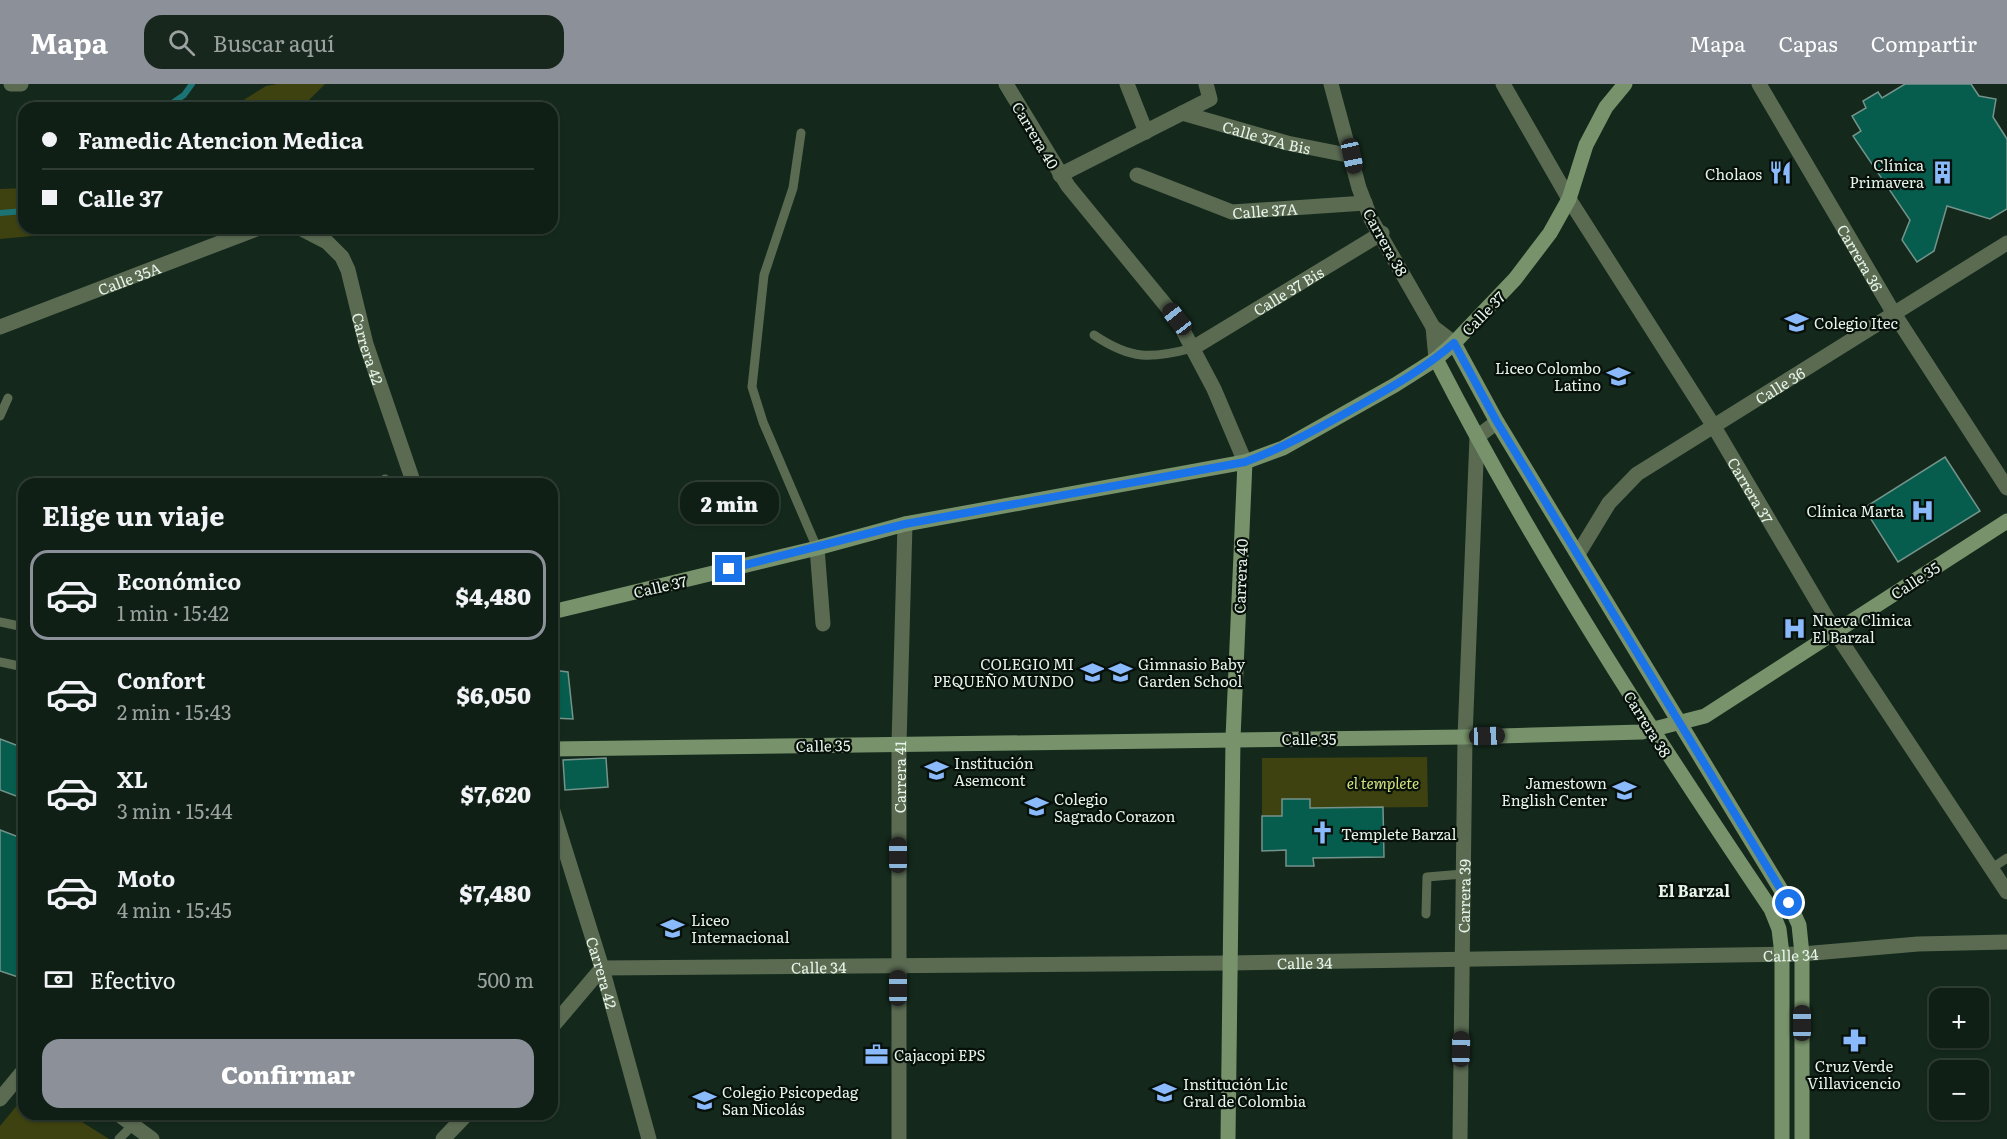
<!DOCTYPE html>
<html lang="es">
<head>
<meta charset="utf-8">
<style>
  :root { --surface:#0f1f15; --page:#18271e; --text:#f1f3f6; --muted:#9ba2a0; --line:#2f3d34; --accent:#8c9099 }
  body { margin:0; font-family:Literata,serif; background:var(--page); color:var(--text); height:100vh; display:flex; flex-direction:column; font-size:22px; white-space:nowrap }
  * { box-sizing:border-box; margin:0 }
  p { font-size:20px; color:var(--muted) }
  .icon { flex:none; width:33px; height:33px; fill:none; stroke:currentColor; stroke-width:2; stroke-linecap:round; stroke-linejoin:round }
  .map { position:relative; flex:1; overflow:hidden }
  .side { position:absolute; left:18px; top:394px; width:540px; height:642px; display:flex; flex-direction:column; background:var(--surface); border-radius:18px; box-shadow:0 2px 4px #0004,0 0 0 2px var(--line) }
  .side>* { flex:none }
  .banner { position:absolute; left:18px; top:18px; width:540px; height:132px; border-radius:18px; box-shadow:0 2px 4px #0004,0 0 0 2px var(--line); display:grid; align-content:center; height:132px; padding:0 24px; background:var(--surface) }
  .buttons { position:absolute; left:1929px; top:904px; display:grid; gap:12px }
  .buttons a { display:grid; place-items:center; width:60px; height:60px; border-radius:12px; background:var(--surface); box-shadow:0 2px 4px #0004,0 0 0 2px var(--line); font-size:30px }
  .end { position:absolute; width:27px; height:27px; margin:-14px; border:8px solid #1a73e8; background:#fff; box-shadow:0 0 0 3px #fff }
  .from { border-radius:50% }
  .bubble { position:absolute; height:42px; border-radius:18px; background:var(--surface); box-shadow:0 2px 4px #0004,0 0 0 2px var(--line); font-size:20px; font-weight:800; line-height:42px; text-align:center }
  .car { position:absolute; width:18px; height:36px; margin:-18px -9px; border-radius:8px; box-shadow:0 0 4px 2px #0007; background:linear-gradient(#222 24%,#8ab4d8 0 40%,#222 0 76%,#8ab4d8 0 86%,#222 0) }
  .banner b { display:flex; align-items:center; gap:21px; height:57px; font-size:22px }
  .banner b+b { border-top:2px solid var(--line) }
  .banner i { width:15px; height:15px; background:var(--text) }
  ul { padding:0; list-style:none }
  li { display:flex; align-items:center; gap:18px; height:90px; margin:0 12px 9px; padding:0 12px; border:3px solid transparent; border-radius:18px }
  li div { flex:1 }
  li b { display:block; font-size:22px }
  li em { font-style:normal; font-weight:800 }
  li.on { border-color:var(--accent) }
  li>.icon { width:54px; height:54px; stroke-width:1.5 }
  h2 { padding:0 24px; font-size:27px; line-height:72px }
  .pay { display:flex; align-items:center; gap:15px; height:66px; padding:0 24px; font-size:22px }
  .pay p { margin-inline-start:auto }
  .button { display:flex; gap:12px; margin-top:auto; padding:12px 24px }
  .button a { flex:1; height:69px; border-radius:18px; background:var(--accent); color:#fff; font-size:24px; font-weight:800; line-height:69px; text-align:center }
  header { display:flex; align-items:center; gap:36px; box-sizing:border-box; height:84px; padding:0 30px; background:var(--accent); color:#fff }
  header strong { font-size:28px }
  nav { display:flex; gap:33px; margin-inline-start:auto; font-size:21px }
  .search { width:420px; height:54px; background:var(--page); display:flex; align-items:center; gap:15px; box-sizing:border-box; padding:0 21px; border-radius:18px; color:var(--muted); font-size:22px }
  .map>svg:first-child { display:block }
</style>
</head>
<body>
<header>
<strong>Mapa</strong>
<div class="search"><svg class="icon" aria-label="search" viewBox="0 0 24 24"><circle cx="10" cy="10" r="6"/><path d="M15 15l6 6"/></svg>Buscar aquí</div>
<nav><a>Mapa</a><a>Capas</a><a>Compartir</a></nav>
</header>
<div class="map">
<svg width="2007" height="1055" viewBox="0 0 2007 1055">
  <rect width="100%" height="100%" fill="#14291c"/>
  <g fill="#3d4210">
    <path d="M277 0H325L301 24H231L266 2Z"/>
    <path d="M24 104V144H117L0 155V105Z"/>
    <path d="M1427 673 1428 723 1310 724 1309 715H1282V732H1262V674Z"/>
    <path d="M24 1013V1030L71 1031 109 1055H0V1042Z"/>
  </g>
  <g fill="none" stroke-linecap="round" stroke-linejoin="round">
    <g stroke="#1c7373" stroke-width="6">
      <path d="M165 24 184 11 192 0"/>
      <path d="M0 129 24 127"/>
    </g>
  </g>
  <g fill="#065d4d" stroke="#74938a" stroke-width="1.5">
    <path d="M1905 0H1971L1979 12 1996 15 1993 33 2007 55V125L1990 135 1947 122 1934 167 1917 178 1902 156 1910 136 1853 52 1861 47 1852 32 1866 24 1863 17 1878 8 1882 14Z"/>
    <path d="M1945 373 1980 427 1898 478 1864 424Z"/>
    <path d="M552 586 568 588 573 635 552 634Z"/>
    <path d="M0 655 24 664V715L0 706Z"/>
    <path d="M606 674 608 703 565 706 563 676Z"/>
    <path d="M1282 715H1310V724L1383 723 1384 773 1313 774 1314 782H1286V766L1262 767V732H1282Z"/>
    <path d="M0 746 24 755V895L0 887Z"/>
  </g>
  <g fill="none" stroke-linecap="round" stroke-linejoin="round">
    <g stroke="#5a6b52" stroke-width="9">
      <path d="M801 49 793 104 764 191 752 303 763 338 817 464"/>
      <path d="M1094 251C1131 276 1151 275 1193 264"/>
      <path d="M0 332 8 314"/>
      <path d="M385 395 390 400"/>
      <path d="M0 538 24 543"/>
      <path d="M0 578 24 583"/>
      <path d="M1992 784 2007 774"/>
      <path d="M1426 830 1427 793 1463 790"/>
      <path d="M119 1055 144 1030"/>
    </g>
    <g stroke="#5a6b52" stroke-width="15">
      <path d="M11 0H21"/>
      <path d="M1006 0 1068 102 1177 235 1214 305 1245 378"/>
      <path d="M1127 0 1146 48"/>
      <path d="M1331 0 1359 104 1371 135 1433 243 1454 259"/>
      <path id="s1" d="M1503 0 1569 115 1713 341 1835 548 2007 808"/>
      <path id="s2" d="M1759 0 1893 228 2007 404"/>
      <path id="s3" d="M1182 29 1287 59 1352 72"/>
      <path d="M1060 91 1210 15 1206 0"/>
      <path id="s4" d="M1137 91 1232 128 1365 119"/>
      <path id="s5" d="M300 144 327 158 342 173 348 186 366 260 414 400"/>
      <path id="s6" d="M0 243 259 144"/>
      <path d="M1433 243 1436 275"/>
      <path id="s7" d="M1193 264 1382 149"/>
      <path d="M817 464 823 540"/>
      <path id="s8" d="M1578 470 1609 419 1637 390 2007 159"/>
      <path id="s9" d="M552 724 602 884 649 1055"/>
      <path id="s10" d="M552 943 602 884 1230 879 1802 870 1918 860 2007 858"/>
      <path d="M0 1015 24 986"/>
      <path d="M118 1030 152 1055"/>
      <path d="M443 1055 467 1030"/>
      <path id="s11" d="M899 1055V660L905 440"/>
      <path id="s12" d="M1460 1055 1465 653 1477 353 1497 338"/>
    </g>
    <g stroke="#78936b" stroke-width="15">
      <path d="M1454 259 1497 338 1789 819 1799 841 1802 870V1055"/>
      <path d="M1436 275C1534 466 1651 647 1771 825L1779 845 1782 870V1055"/>
      <path d="M552 528 817 464 905 440 1245 378 1283 364 1395 301 1436 275 1454 259 1515 195 1550 149 1569 115 1586 61 1606 23 1625 0"/>
      <path d="M552 665 1465 653 1642 648 1705 632 2007 437"/>
      <path d="M1228 1055 1233 654 1245 378"/>
    </g>
  </g>
  <g fill="none" stroke-linecap="round" stroke-linejoin="round">
    <path stroke="#1a73e8" stroke-width="8" d="M729 485 905 440 1245 378C1283 364 1317 345 1353 325 1388 305 1423 286 1454 259L1497 338 1789 819"/>
  </g>
  <defs>
    <symbol id="restaurant-bare" viewBox="-9 -9 18 18"><path d="M-5-6h1v4h1v-4h1v4h1v-4h1v5L-1.5 .5V6h-2V.5L-5-1ZM5-6V6H3V1.5H1.5Q1.5-4 5-6Z" fill="#8abafc" stroke="#07100a" stroke-width="2.5" paint-order="stroke"/></symbol>
    <symbol id="building-bare" viewBox="-9 -9 18 18"><path d="M-4-6H4V6H1V3H-1V6H-4ZM-2.5-4.3h1.7v1.8h-1.7ZM.8-4.3h1.7v1.8H.8ZM-2.5-1h1.7V.8h-1.7ZM.8-1h1.7V.8H.8Z" fill="#8abafc" stroke="#07100a" stroke-width="2.5" paint-order="stroke"/></symbol>
    <symbol id="school-bare" viewBox="-9 -9 18 18"><path d="M0-5L7-2L0 1L-7-2ZM-4 1L0 2.5L4 1V4Q0 6-4 4Z" fill="#8abafc" stroke="#07100a" stroke-width="2.5" paint-order="stroke"/></symbol>
    <symbol id="hospital-bare" viewBox="-9 -9 18 18"><path d="M-5-5h3v3.5h4V-5h3V5h-3V1.5h-4V5h-3Z" fill="#8abafc" stroke="#07100a" stroke-width="2.5" paint-order="stroke"/></symbol>
    <symbol id="church-bare" viewBox="-9 -9 18 18"><path d="M-1.2-6h2.4v3.5h3.3v2.4h-3.3V6h-2.4V-.1h-3.3v-2.4h3.3Z" fill="#8abafc" stroke="#07100a" stroke-width="2.5" paint-order="stroke"/></symbol>
    <symbol id="pharmacy-bare" viewBox="-9 -9 18 18"><path d="M-2-6h4v4h4v4h-4v4h-4v-4h-4v-4h4Z" fill="#8abafc" stroke="#07100a" stroke-width="2.5" paint-order="stroke"/></symbol>
    <symbol id="office-bare" viewBox="-9 -9 18 18"><path d="M-6-3h4V-5.5h4V-3h4V5H-6ZM-1-4.5V-3h2v-1.5ZM-6 0V1H6V0Z" fill="#8abafc" stroke="#07100a" stroke-width="2.5" paint-order="stroke"/></symbol>
  </defs>
  <g fill-rule="evenodd">
    <use href="#restaurant-bare" x="1764" y="72" width="33" height="33"/>
    <use href="#building-bare" x="1926" y="72" width="33" height="33"/>
    <use href="#school-bare" x="1780" y="222" width="33" height="33"/>
    <use href="#school-bare" x="1602" y="276" width="33" height="33"/>
    <use href="#hospital-bare" x="1906" y="410" width="33" height="33"/>
    <use href="#hospital-bare" x="1778" y="528" width="33" height="33"/>
    <use href="#school-bare" x="1076" y="572" width="33" height="33"/>
    <use href="#school-bare" x="1104" y="572" width="33" height="33"/>
    <use href="#school-bare" x="920" y="670" width="33" height="33"/>
    <use href="#school-bare" x="1608" y="690" width="33" height="33"/>
    <use href="#school-bare" x="1020" y="706" width="33" height="33"/>
    <use href="#church-bare" x="1306" y="732" width="33" height="33"/>
    <use href="#school-bare" x="656" y="828" width="33" height="33"/>
    <use href="#pharmacy-bare" x="1838" y="940" width="33" height="33"/>
    <use href="#office-bare" x="860" y="954" width="33" height="33"/>
    <use href="#school-bare" x="1148" y="992" width="33" height="33"/>
    <use href="#school-bare" x="688" y="1000" width="33" height="33"/>
  </g>
  <g text-anchor="middle" dominant-baseline="central" stroke-width="4.5" stroke-linejoin="round" paint-order="stroke">
    <g font-size="15" fill="#e6f4ea" stroke="#07100a">
      <text transform="translate(1036 51) rotate(59)">Carrera 40</text>
      <text stroke="none"><textPath href="#s3" startOffset="88">Calle 37A Bis</textPath></text>
      <text stroke="none"><textPath href="#s4" startOffset="135">Calle 37A</textPath></text>
      <text transform="translate(1386 158) rotate(61)">Carrera 38</text>
      <text stroke="none"><textPath href="#s2" startOffset="201">Carrera 36</textPath></text>
      <text stroke="none"><textPath href="#s6" startOffset="138">Calle 35A</textPath></text>
      <text stroke="none"><textPath href="#s7" startOffset="111">Calle 37 Bis</textPath></text>
      <text transform="translate(1483 229) rotate(-46)">Calle 37</text>
      <text stroke="none"><textPath href="#s5" startOffset="147">Carrera 42</textPath></text>
      <text stroke="none"><textPath href="#s8" startOffset="268">Calle 36</textPath></text>
      <text stroke="none"><textPath href="#s1" startOffset="476">Carrera 37</textPath></text>
      <text transform="translate(1240 492) rotate(-88)">Carrera 40</text>
      <text transform="translate(1915 496) rotate(-33)">Calle 35</text>
      <text transform="translate(660 502) rotate(-13)">Calle 37</text>
      <text transform="translate(1648 640) rotate(58)">Carrera 38</text>
      <text x="1309" y="654">Calle 35</text>
      <text transform="translate(823 661) rotate(-1)">Calle 35</text>
      <text stroke="none"><textPath href="#s11" startOffset="362">Carrera 41</textPath></text>
      <text stroke="none"><textPath href="#s12" startOffset="243">Carrera 39</textPath></text>
      <text stroke="none"><textPath href="#s10" startOffset="1266">Calle 34</textPath></text>
      <text stroke="none"><textPath href="#s10" startOffset="780">Calle 34</textPath></text>
      <text stroke="none"><textPath href="#s10" startOffset="294">Calle 34</textPath></text>
      <text stroke="none"><textPath href="#s9" startOffset="172">Carrera 42</textPath></text>
    </g>
    <g font-size="15" fill="#e6f4ea" stroke="#07100a" text-anchor="start">
      <text x="1924" y="80" text-anchor="end">Clínica<tspan x="1924" dy="17">Primavera</tspan></text>
      <text x="1762" y="89" text-anchor="end">Cholaos</text>
      <text x="1814" y="238">Colegio Itec</text>
      <text x="1601" y="283" text-anchor="end">Liceo Colombo<tspan x="1601" dy="17">Latino</tspan></text>
      <text x="1904" y="426" text-anchor="end">Clínica Marta</text>
      <text x="1812" y="535">Nueva Clinica<tspan x="1812" dy="17">El Barzal</tspan></text>
      <text x="1074" y="579" text-anchor="end">COLEGIO MI<tspan x="1074" dy="17">PEQUEÑO MUNDO</tspan></text>
      <text x="1138" y="579">Gimnasio Baby<tspan x="1138" dy="17">Garden School</tspan></text>
      <text x="954" y="678">Institución<tspan x="954" dy="17">Asemcont</tspan></text>
      <text x="1607" y="698" text-anchor="end">Jamestown<tspan x="1607" dy="17">English Center</tspan></text>
      <text x="1054" y="714">Colegio<tspan x="1054" dy="17">Sagrado Corazon</tspan></text>
      <text x="1341" y="749">Templete Barzal</text>
      <text x="691" y="835">Liceo<tspan x="691" dy="17">Internacional</tspan></text>
      <text x="894" y="970">Cajacopi EPS</text>
      <text x="1854" y="981" text-anchor="middle">Cruz Verde<tspan x="1854" dy="17">Villavicencio</tspan></text>
      <text x="1183" y="999">Institución Lic<tspan x="1183" dy="17">Gral de Colombia</tspan></text>
      <text x="722" y="1007">Colegio Psicopedag<tspan x="722" dy="17">San Nicolás</tspan></text>
    </g>
    <g font-size="15" font-style="italic" fill="#d7e47e" stroke="#07100a">
      <text x="1383" y="698">el templete</text>
    </g>
    <g font-size="16" font-weight="bold" fill="#e6f4ea" stroke="#07100a">
      <text x="1694" y="806">El Barzal</text>
    </g>
  </g>
</svg>
<div class="buttons">
<a>+</a>
<a>−</a>
</div>
<i class="end from" style="left:1789px;top:819px"></i>
<i class="end" style="left:729px;top:485px"></i>
<div class="bubble" style="left:680px;top:398px;width:99px">2 min</div>
<i class="car" style="left:1352px;top:72px;rotate:168deg"></i>
<i class="car" style="left:1177px;top:235px;rotate:322deg"></i>
<i class="car" style="left:1487px;top:652px;rotate:88deg"></i>
<i class="car" style="left:898px;top:771px;rotate:0deg"></i>
<i class="car" style="left:898px;top:904px;rotate:0deg"></i>
<i class="car" style="left:1802px;top:939px;rotate:0deg"></i>
<i class="car" style="left:1461px;top:965px;rotate:1deg"></i>
<div class="banner">
<b><i class="from"></i>Famedic Atencion Medica</b>
<b><i></i>Calle 37</b>
</div>
<section class="side">
<h2>Elige un viaje</h2>
<ul>
<li class="on"><svg class="icon" aria-label="car" viewBox="0 0 24 24"><path d="M5 17H2v-5l4-1 3-4h7l3 4 3 1v5h-3M9 17h6M6 11h13"/><circle cx="7" cy="17" r="2"/><circle cx="17" cy="17" r="2"/></svg><div><b>Económico</b><p>1 min · 15:42</p></div><em>$4,480</em></li>
<li><svg class="icon" aria-label="car" viewBox="0 0 24 24"><path d="M5 17H2v-5l4-1 3-4h7l3 4 3 1v5h-3M9 17h6M6 11h13"/><circle cx="7" cy="17" r="2"/><circle cx="17" cy="17" r="2"/></svg><div><b>Confort</b><p>2 min · 15:43</p></div><em>$6,050</em></li>
<li><svg class="icon" aria-label="car" viewBox="0 0 24 24"><path d="M5 17H2v-5l4-1 3-4h7l3 4 3 1v5h-3M9 17h6M6 11h13"/><circle cx="7" cy="17" r="2"/><circle cx="17" cy="17" r="2"/></svg><div><b>XL</b><p>3 min · 15:44</p></div><em>$7,620</em></li>
<li><svg class="icon" aria-label="car" viewBox="0 0 24 24"><path d="M5 17H2v-5l4-1 3-4h7l3 4 3 1v5h-3M9 17h6M6 11h13"/><circle cx="7" cy="17" r="2"/><circle cx="17" cy="17" r="2"/></svg><div><b>Moto</b><p>4 min · 15:45</p></div><em>$7,480</em></li>
</ul>
<div class="pay"><svg class="icon" aria-label="cash" viewBox="0 0 24 24"><path d="M3 7h18v10H3z"/><circle cx="12" cy="12" r="2"/></svg>Efectivo<p>500 m</p></div>
<div class="button"><a>Confirmar</a></div>
</section>
</div>
</body>
</html>
